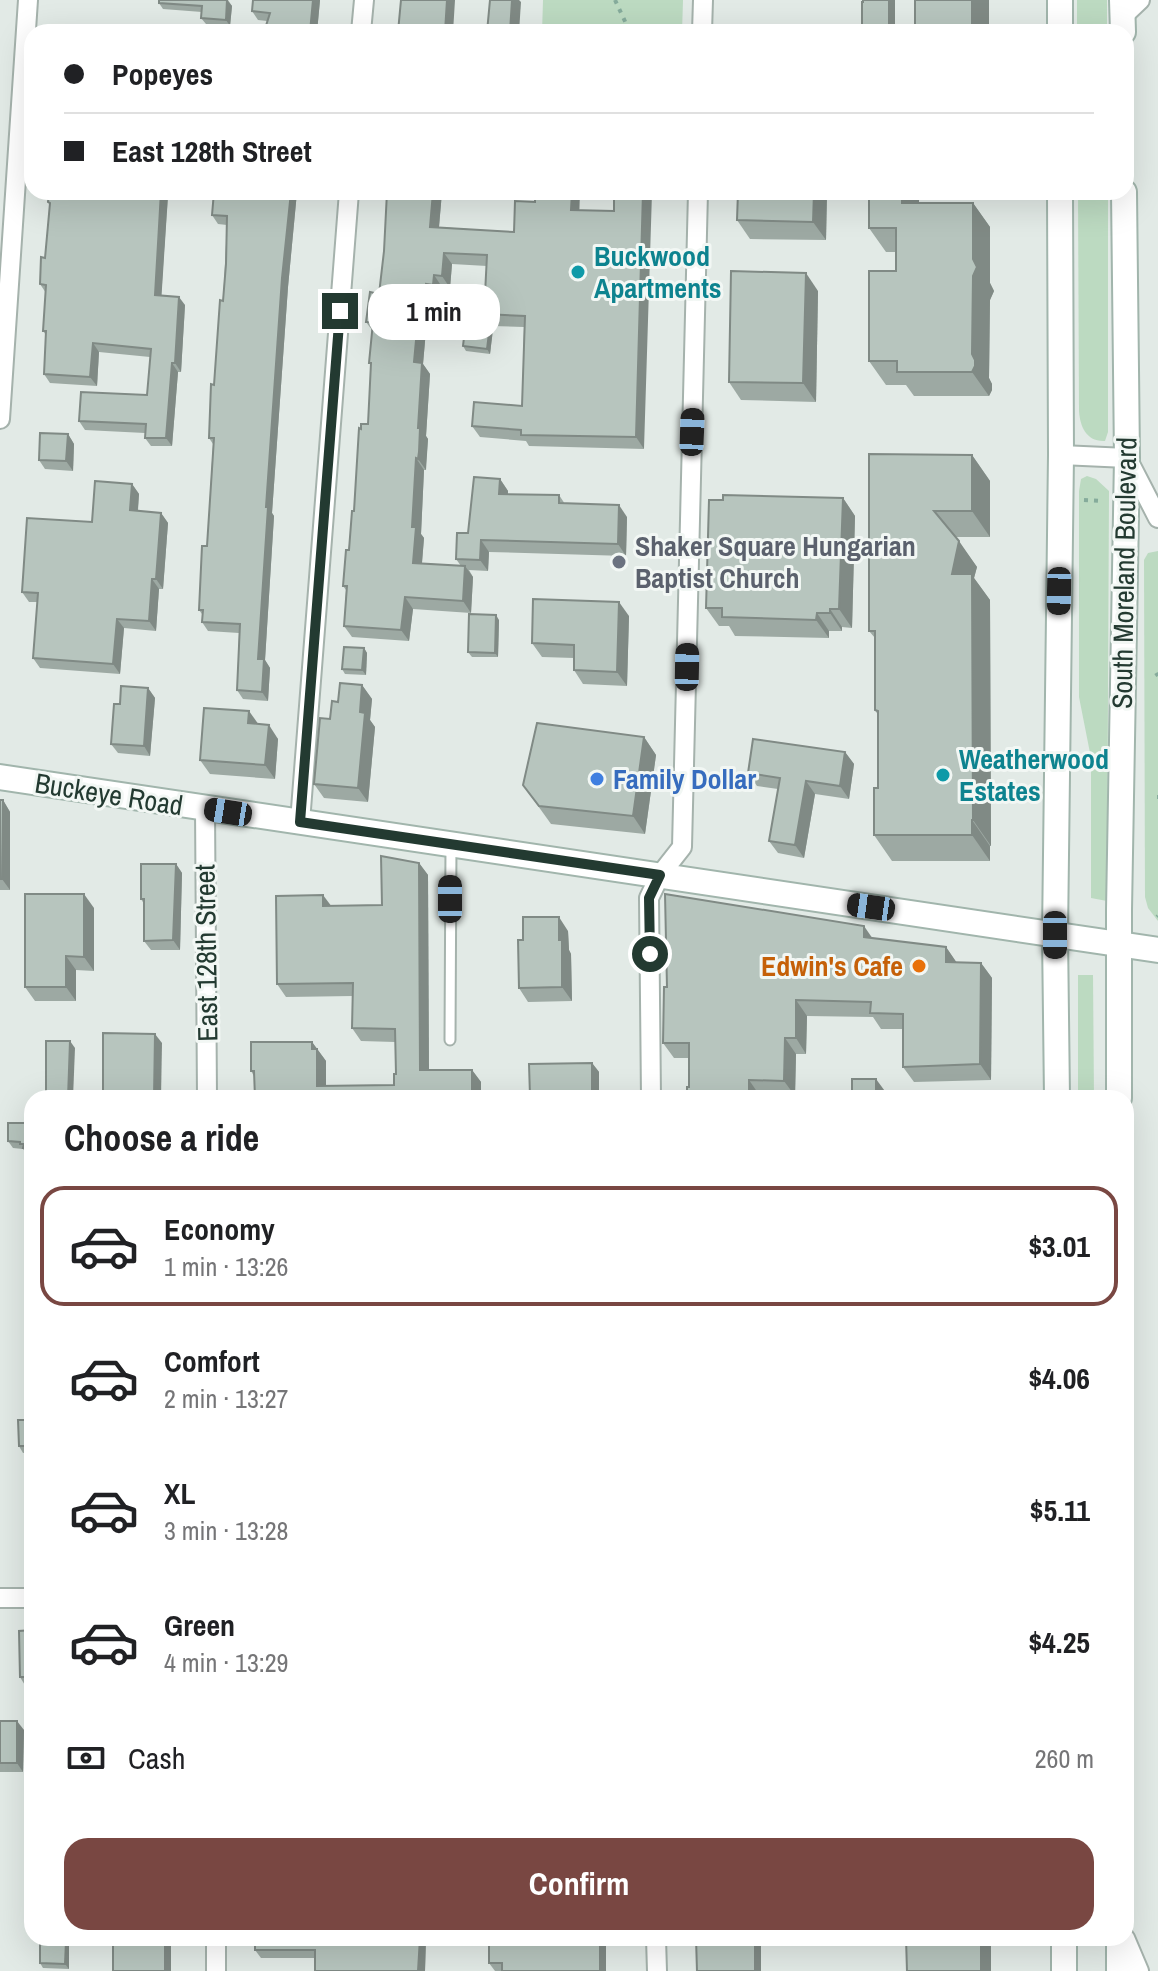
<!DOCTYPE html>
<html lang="en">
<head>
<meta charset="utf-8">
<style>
  :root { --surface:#fff; --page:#f2f2f2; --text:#202124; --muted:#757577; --line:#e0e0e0; --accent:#794742 }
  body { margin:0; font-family:"Archivo Narrow",sans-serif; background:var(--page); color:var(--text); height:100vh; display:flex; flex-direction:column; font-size:30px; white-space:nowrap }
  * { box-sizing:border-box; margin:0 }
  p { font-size:26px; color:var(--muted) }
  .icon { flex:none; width:44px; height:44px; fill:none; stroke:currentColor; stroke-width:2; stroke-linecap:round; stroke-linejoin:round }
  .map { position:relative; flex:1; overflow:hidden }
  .side { position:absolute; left:24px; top:1090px; width:1110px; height:856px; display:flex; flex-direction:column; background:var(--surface); border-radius:24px; box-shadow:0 8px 32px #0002 }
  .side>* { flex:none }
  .top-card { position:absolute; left:24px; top:24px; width:1110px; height:176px; border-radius:24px; box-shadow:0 8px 32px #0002; display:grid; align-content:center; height:176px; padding:0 40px; background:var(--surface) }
  .end { position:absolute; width:36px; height:36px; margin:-18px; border:10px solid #233a31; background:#fff; box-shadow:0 0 0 4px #fff }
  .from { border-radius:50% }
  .bubble { position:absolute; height:56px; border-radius:24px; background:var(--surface); box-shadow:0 8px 32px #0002; font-size:26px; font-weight:800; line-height:56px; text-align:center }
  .car { position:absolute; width:24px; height:48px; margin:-24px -12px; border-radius:10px; box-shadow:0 0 6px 2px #0007; background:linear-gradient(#222 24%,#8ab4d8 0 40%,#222 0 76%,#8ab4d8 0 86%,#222 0) }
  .top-card b { display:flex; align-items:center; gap:28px; height:76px; font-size:30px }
  .top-card b+b { border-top:2px solid var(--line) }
  .top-card i { width:20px; height:20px; background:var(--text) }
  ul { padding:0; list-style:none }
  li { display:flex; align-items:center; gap:24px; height:120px; margin:0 16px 12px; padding:0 24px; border:4px solid transparent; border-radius:24px }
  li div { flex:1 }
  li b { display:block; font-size:30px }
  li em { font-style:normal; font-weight:800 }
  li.selected { border-color:var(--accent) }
  li>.icon { width:72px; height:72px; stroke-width:1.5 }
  h2 { padding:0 40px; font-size:36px; line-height:96px }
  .pay { display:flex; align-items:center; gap:20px; height:88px; padding:0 40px; font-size:30px }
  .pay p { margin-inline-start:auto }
  .cta { display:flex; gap:16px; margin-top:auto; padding:16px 40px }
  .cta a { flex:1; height:92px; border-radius:24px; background:var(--accent); color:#fff; font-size:32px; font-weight:800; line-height:92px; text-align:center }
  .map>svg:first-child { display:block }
</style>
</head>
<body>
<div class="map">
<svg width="1158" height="1971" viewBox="0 0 1158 1971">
  <rect width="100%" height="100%" fill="#e2eae6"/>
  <g fill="#bcdac1">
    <path d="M543 0H683L682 32H542Z"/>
    <rect x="1077" y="0" width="30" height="32"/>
    <path d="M1078 192H1108V432L1105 441C1086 442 1080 426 1079 411Z"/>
    <path d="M1087 476 1096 479 1109 491 1107 901 1091 898V758L1079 697V491L1081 479Z"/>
    <path d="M1158 551V921L1148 908 1145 897 1144 560 1148 553Z"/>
    <path d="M1078 975H1093L1094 1098H1078Z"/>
  </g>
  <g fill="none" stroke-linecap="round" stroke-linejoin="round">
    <defs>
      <path id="lane" d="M450 1040 451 845"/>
      <g id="street">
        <path d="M1122 17 1140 0"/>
        <path d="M361 32 364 0"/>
        <path d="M702 32 703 0"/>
        <path d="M0 419 28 0"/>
        <path d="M1061 455 1127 458 1158 518"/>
        <path d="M205 808 207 1098"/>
        <path d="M300 822 349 192"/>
        <path d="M651 1098 649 898 660 875 682 847 698 192"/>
        <path d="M0 1598H32"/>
        <path d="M216 1938V1971"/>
        <path d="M656 1938 657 1971"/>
        <path d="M1125 1938 1139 1971"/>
      </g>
      <g id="secondary">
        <path d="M1060 0V32"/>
        <path d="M1122 0 1123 32"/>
        <path d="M0 777 1158 950"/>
        <path d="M1057 1098 1055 935 1061 455 1060 192"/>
        <path d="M1119 1098V910L1127 458 1124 192"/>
        <path d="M1064 1938V1971"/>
        <path d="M1119 1938V1971"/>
      </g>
    </defs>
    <use href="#lane" stroke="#a5b2ac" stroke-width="13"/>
    <use href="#street" stroke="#a5b2ac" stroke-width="22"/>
    <use href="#secondary" stroke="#a1b5ac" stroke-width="28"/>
    <g stroke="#85ab9b" stroke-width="4" stroke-dasharray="4 6" stroke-linecap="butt">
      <path d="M615 0 630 32"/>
      <path d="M1084 500 1103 501"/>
      <path d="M1156 673 1158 676"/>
      <path d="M1157 797H1158"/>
      <path d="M1157 917 1158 916"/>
    </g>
    <use href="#lane" stroke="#fff" stroke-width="9"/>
    <use href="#street" stroke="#fff" stroke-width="18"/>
    <use href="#secondary" stroke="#fff" stroke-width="24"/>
  </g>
  <g fill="#9da9a3">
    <path d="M228 0 232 6 230 26 206 24 201 18 202 12 163 9 159 3Z"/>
    <path d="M253 0H320L317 32H264L267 21 258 20 252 11Z"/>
    <path d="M49 192H297L288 287 272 513 274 516 265 660 270 668 268 701 243 699 237 690 239 633 208 631 202 622V614L199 610 207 546 213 444 209 438 223 301 227 225 218 224 212 215 213 199 168 195 161 296 185 305 181 372H178L172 446H151L145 438V433L85 430 79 421 147 395 150 357 99 352 97 386 50 383 44 374 46 335 43 331 46 293 40 284 45 258 50 205 48 202Z"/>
    <path d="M385 192H442L439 227 514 232 580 210 644 449 529 446 526 441 480 437 472 426 522 406 524 327 492 326 484 314 487 266 452 264 450 288 442 287 441 296H434L430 330H426L423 364 430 374 426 436 428 439 426 464V470H424L421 534 424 538 422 563 461 566 456 559 468 533 500 479 508 491V494L559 495 565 504 627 517 626 556 489 552 488 571 469 570 473 577 471 613 413 609 409 641 352 637 344 626 346 590 343 586 354 511 361 429 368 424 371 365 369 363 372 330 366 322 379 294 384 251 387 195Z"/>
    <path d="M738 192H827L826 240 750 239 737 220Z"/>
    <path d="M869 192H919V203H973L990 227V283L994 291 990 300 989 378 992 384V390L989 396H914L906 385H886L869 361 896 271V252H886L869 228Z"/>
    <path d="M818 291 816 402 741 400 729 382Z"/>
    <path d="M490 325 493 329 490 354 466 351 463 346Z"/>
    <path d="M68 434 74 444 73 471 45 469 39 460Z"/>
    <path d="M869 454 972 455 990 481V537H955L977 567 974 578 990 600 991 846H990V861H892L874 835 878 788V715L875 710V638L869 631Z"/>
    <path d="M132 484 139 494 138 511 161 513 168 523 163 589H159L156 631 124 628 120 674 40 668 33 658 38 602H29L22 592Z"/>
    <path d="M843 498 855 516 852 628 842 627V631H829V638L735 636 729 626H719L706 608Z"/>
    <path d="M629 616 627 686 583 684 574 670V658L542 657 532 643Z"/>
    <path d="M499 620 498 657H472L468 652Z"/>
    <path d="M364 648 367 653 366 675 345 674 342 669Z"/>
    <path d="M362 685 372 699 370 720 375 727 368 802 324 798 314 784 330 719 338 702Z"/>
    <path d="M148 688 155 698 150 756 118 753 111 744 120 704Z"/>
    <path d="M258 724 278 739 275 779 210 774 200 760Z"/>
    <path d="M644 737 656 755 645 834 551 824 523 785Z"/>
    <path d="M845 752 854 764 849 799 815 794 804 858 778 853 769 841 778 789 757 786 748 773Z"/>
    <path d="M0 800H3L10 812V890H0Z"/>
    <path d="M419 863 428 875 429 1070H472L481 1082V1098H255L254 1076 251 1071 312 1042 326 1061V1086L394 1085 396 1074 395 1042 361 1041 352 1028 353 996 286 997 277 984 331 906 382 905Z"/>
    <path d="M176 864 182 873 180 950H151L144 941V904L141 899Z"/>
    <path d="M94 908V971L76 970V1001H35L25 987Z"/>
    <path d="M568 931 569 950 571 954 572 1001 528 1002 519 988Z"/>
    <path d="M872 938 946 947 956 962 981 963 992 978 991 1080 914 1082 903 1067V1029H881L873 1017 807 1016 806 1054H796L795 1096H760V1098L689 1087V1058H674L663 1043Z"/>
    <path d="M592 1063 599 1072V1098H531L530 1096Z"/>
    <path d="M32 1123V1155H28L23 1149 13 1148 8 1141Z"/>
    <path d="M32 1420V1452L23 1453 19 1446Z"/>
    <path d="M32 1630V1687H26L20 1677Z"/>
    <path d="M0 1721 24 1730 23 1772H0Z"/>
    <path d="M255 1938H426L425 1971 315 1958H261L255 1950Z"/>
    <path d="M489 1940 606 1971H495L489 1963Z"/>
    <path d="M66 1941 69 1946V1969L43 1968 40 1963Z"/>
  </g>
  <g fill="#808a85">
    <path d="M227 0 232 6 230 26 226 20Z"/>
    <path d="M313 0H320L317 32H310Z"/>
    <path d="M447 0H455L453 32H445Z"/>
    <path d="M512 0H519L521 2 519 32H510Z"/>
    <rect x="889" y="0" width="6" height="32"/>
    <rect x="972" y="0" width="17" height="32"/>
    <path d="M161 192H165L168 195 161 304 155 295Z"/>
    <path d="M291 192H297L288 287 272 513 274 516 265 660 270 668 268 701 262 692 258 659 266 507 282 278Z"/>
    <path d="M433 192H442L438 238 430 227Z"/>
    <path d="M572 192H580L579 221 571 210Z"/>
    <path d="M643 192H652L644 449 636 437Z"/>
    <path d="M814 192H827L826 240 813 222Z"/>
    <path d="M902 192H919V227L902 203Z"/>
    <path d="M973 203 990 227V283L994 291 990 300 989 378 992 384V390L989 396 972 372Z"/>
    <path d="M444 253 452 264 450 288 442 276Z"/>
    <path d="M806 273 818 291 816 402 803 383Z"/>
    <path d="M434 275 442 287 441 296 433 285Z"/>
    <path d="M426 284 434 296 430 330 422 319Z"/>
    <path d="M179 297 185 305 181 372 175 363Z"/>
    <path d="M418 319 426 330 423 364 430 374 426 436 428 439 426 470 418 459V428L414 362Z"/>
    <path d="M490 325 493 329 490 354 487 349Z"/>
    <path d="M93 343 99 352 97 386 90 377Z"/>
    <path d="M172 363 178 372 172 446 166 438Z"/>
    <path d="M68 434 74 444 73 471 66 461Z"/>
    <path d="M972 455 990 481V537L972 511Z"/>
    <path d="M416 458 424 470 421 534 424 538 421 574 413 563 412 527Z"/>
    <path d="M500 479 508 491 507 505 499 494Z"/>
    <path d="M132 484 139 494 137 520 130 510Z"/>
    <path d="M843 498 855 516 852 628 839 609Z"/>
    <path d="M619 505 627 517 626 556 618 544Z"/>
    <path d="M161 513 168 523 163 589 156 579Z"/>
    <path d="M481 540 489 552 488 571 480 560Z"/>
    <path d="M959 541 977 567 974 578 990 600 991 846 973 820 952 574Z"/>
    <path d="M465 566 473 577 471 613 463 601Z"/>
    <path d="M152 579 159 589 156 631 149 621Z"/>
    <path d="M405 597 413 609 409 641 401 630Z"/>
    <path d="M619 602 629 616 627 686 617 672Z"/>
    <path d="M830 609 842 627V631L830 613Z"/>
    <path d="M817 613 829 631V638L816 620Z"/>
    <path d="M496 615 499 620 498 657 495 653Z"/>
    <path d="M117 619 124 628 120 674 113 664Z"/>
    <path d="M364 648 367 653 366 675 362 670Z"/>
    <path d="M362 685 372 699 370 720 375 727 368 802 358 788 360 712Z"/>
    <path d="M148 688 155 698 150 756 144 746Z"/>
    <path d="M249 711 259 725 248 723Z"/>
    <path d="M269 725 278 739 275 779 265 765Z"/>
    <path d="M644 737 656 755 645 834 633 816Z"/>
    <path d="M845 752 854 764 849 799 840 786Z"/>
    <path d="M806 781 815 794 804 858 795 845Z"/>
    <path d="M3 800 10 812V890L2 879Z"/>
    <path d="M972 820 990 846V861L972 835Z"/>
    <path d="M419 863 428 875 429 1082 420 1070Z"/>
    <path d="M176 864 182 873 180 950 173 940Z"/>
    <path d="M84 894 94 908V971L84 957Z"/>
    <path d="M323 895 332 907 323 906Z"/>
    <path d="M559 917 568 931 569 950 571 954 572 1001 562 987Z"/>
    <path d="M864 926 875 942 864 937Z"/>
    <path d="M946 947 957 963 946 962Z"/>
    <path d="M66 956 76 970V1001L66 987Z"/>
    <path d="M981 963 992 978 991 1080 980 1064Z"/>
    <path d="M796 1000 807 1016 806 1054 796 1038Z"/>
    <path d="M155 1034 162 1043 161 1098H154Z"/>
    <path d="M785 1038 796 1054 795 1096 784 1081Z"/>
    <path d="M70 1041 75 1048 73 1098H68Z"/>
    <path d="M312 1042 326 1061V1098L317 1086Z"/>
    <path d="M592 1063 599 1072V1098H592Z"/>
    <path d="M472 1070 481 1082V1098H472Z"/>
    <path d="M876 1079 890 1098H876Z"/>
    <path d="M749 1080 760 1096V1098H749Z"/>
    <path d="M17 1721 24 1730 23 1772 17 1763Z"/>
    <rect x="165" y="1938" width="6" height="33"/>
    <path d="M420 1938H426L425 1971H418Z"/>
    <rect x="600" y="1938" width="6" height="33"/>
    <rect x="755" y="1938" width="6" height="33"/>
    <rect x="981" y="1938" width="10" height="33"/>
    <path d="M66 1941 69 1946V1969L65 1964Z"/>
  </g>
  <g fill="#b7c5be" stroke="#808a85" stroke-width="2">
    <path d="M159 0H227L226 20 201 18 202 6 159 3Z"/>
    <path d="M253 0H313L310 32H264L270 13 252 11Z"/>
    <path d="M401 0H447L445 32H398Z"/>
    <path d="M490 0H512L510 32H487Z"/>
    <path d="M863 0H889V32H862V2H863Z"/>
    <rect x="915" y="0" width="57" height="32"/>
    <path d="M49 192H161L155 295 179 297 175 363H172L166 438H145L146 424 79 421 81 392 147 395 151 349 93 343 90 377 44 374 46 331H43L46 285 40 284 41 257 45 258 50 203 48 202Z"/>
    <path d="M214 192H291L282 278 266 507H268L258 659H264L262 692 237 690 240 624 202 622 203 610H199L202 546H207L214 438H209L211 384 214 385 220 300 223 301 226 264 227 216 212 215Z"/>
    <path d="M387 192H433L430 227 514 232 515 201 535 202V192H572L571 210 614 211V192H643L636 437 521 435V430L472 426 474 402 522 406 525 316 484 314 487 255 444 253 442 276 434 275 433 285 426 284 422 319H418L414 362 422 363 418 428H420L419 452 418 459 416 458 412 527H416L413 563 465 566 463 601 405 597 401 630 344 626 347 586H343L346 550H349L352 511H354L359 428 361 429V424H368L371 363H369L373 322H366L370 292 379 294 384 251Z"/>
    <path d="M738 192H814L813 222 737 220Z"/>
    <path d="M869 192H902V203H973V259L977 267 973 276 972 354 975 360V366L972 372H897V361H869V271H896V228H869Z"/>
    <path d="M731 271 806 273 803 383 729 382Z"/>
    <path d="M466 321 490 325 487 349 463 346Z"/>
    <path d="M40 433 68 434 66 461 39 460Z"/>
    <path d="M869 454 972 455V511H934L959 541 952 574H972L973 820H972V835H874V788H878V711L875 710V631H869Z"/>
    <path d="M474 477 500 479 499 494 559 495V503L619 505 618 544 481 540 480 560 456 559 457 533H468Z"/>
    <path d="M95 481 132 484 130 510 161 513 156 579H152L149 621 117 619 113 664 33 658 38 593 22 592 27 518 92 522Z"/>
    <path d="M723 495 843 498 839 609H830V613H817L816 620 722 617V608H706L709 500H723Z"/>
    <path d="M533 599 619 602 617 672 574 670V645L532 643Z"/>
    <path d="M469 614 496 615 495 653 468 652Z"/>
    <path d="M344 647 364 648 362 670 342 669Z"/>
    <path d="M340 683 362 685 360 712 365 713 358 788 314 784 320 718 330 719 332 701 338 702Z"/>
    <path d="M121 686 148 688 144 746 111 744 114 704H120Z"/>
    <path d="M204 708 249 711 248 723 269 725 265 765 200 760Z"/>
    <path d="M537 723 644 737 633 816 539 806 523 785Z"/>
    <path d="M753 739 845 752 840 786 806 781 795 845 769 841 780 778 748 773Z"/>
    <path d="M0 800H3L2 879H0Z"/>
    <path d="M381 856 419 863 420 1070H472V1098H255L254 1071H251V1042H312V1049H317V1086L394 1085V1074H396L395 1029 352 1028 353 983 277 984 276 896 323 895V906L382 905Z"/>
    <path d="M141 864H176L173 940 144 941V899H141Z"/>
    <path d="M25 894H84V957L66 956V987H25Z"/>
    <path d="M665 894 864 926V937L946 947V962L981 963 980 1064 903 1067V1014L870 1013 871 1002 796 1000V1038H785L784 1081 749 1080V1098H687V1087H689V1043H663L664 987H667Z"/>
    <path d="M523 917H559V940H562V987L519 988 518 940H523Z"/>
    <path d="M103 1033 155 1034 154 1098H109V1096H103Z"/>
    <path d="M46 1041H70L68 1098H46Z"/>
    <path d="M592 1063V1098H558V1095L530 1096 529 1064Z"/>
    <rect x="852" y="1079" width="24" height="19"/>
    <path d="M8 1123H32V1148H23L24 1144H20V1142L8 1141Z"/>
    <path d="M18 1420H32V1446H19Z"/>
    <path d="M32 1630V1683H30V1677H20L19 1631Z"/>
    <rect x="0" y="1721" width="17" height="42"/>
    <rect x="113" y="1938" width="52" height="33"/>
    <path d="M255 1938H420L418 1971H315V1950H255Z"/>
    <path d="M546 1938H600V1971H502V1963H489V1940L546 1941Z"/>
    <path d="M696 1938H755V1971H697Z"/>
    <path d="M906 1938H981V1971H907Z"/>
    <path d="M40 1940 66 1941 65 1964 40 1963Z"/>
  </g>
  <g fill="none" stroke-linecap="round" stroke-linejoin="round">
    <path stroke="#233a31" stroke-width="10" d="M340 311 300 822 660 875 649 898 650 954"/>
  </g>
  <g fill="#0f9aa8" stroke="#f2f7f4" stroke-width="3">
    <circle cx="578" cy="272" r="8"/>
    <circle cx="943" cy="775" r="8"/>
  </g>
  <circle fill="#6b7280" stroke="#f2f7f4" stroke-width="3" cx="619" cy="562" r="8"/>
  <circle fill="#3f7fe0" stroke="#f2f7f4" stroke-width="3" cx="597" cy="779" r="8"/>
  <circle fill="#e8710a" stroke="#f2f7f4" stroke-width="3" cx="919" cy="966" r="8"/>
  <g text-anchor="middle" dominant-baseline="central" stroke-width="6" stroke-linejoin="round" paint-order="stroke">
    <g font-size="28" font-weight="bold" fill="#0d838f" stroke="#f2f7f4" text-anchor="start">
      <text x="594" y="256">Buckwood<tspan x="594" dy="32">Apartments</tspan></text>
      <text x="959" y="759">Weatherwood<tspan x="959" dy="32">Estates</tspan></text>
    </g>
    <g font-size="28" font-weight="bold" fill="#5b616d" stroke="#f2f7f4" text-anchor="start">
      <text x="635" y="546">Shaker Square Hungarian<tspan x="635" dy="32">Baptist Church</tspan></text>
    </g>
    <g font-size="28" fill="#233a31" stroke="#f2f7f4">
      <text transform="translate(1124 573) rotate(-89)">South Moreland Boulevard</text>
      <text transform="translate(109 794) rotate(9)">Buckeye Road</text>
      <text transform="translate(206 953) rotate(-91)">East 128th Street</text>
    </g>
    <g font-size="28" font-weight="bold" fill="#366cbe" stroke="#f2f7f4" text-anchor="start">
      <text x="613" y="779">Family Dollar</text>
    </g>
    <g font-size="28" font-weight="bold" fill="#c56008" stroke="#f2f7f4" text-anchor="end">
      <text x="903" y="966">Edwin's Cafe</text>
    </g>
  </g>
</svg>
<i class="end from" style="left:650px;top:954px"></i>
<i class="end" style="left:340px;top:311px"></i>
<div class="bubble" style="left:368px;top:284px;width:132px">1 min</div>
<i class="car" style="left:692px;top:432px;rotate:2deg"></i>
<i class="car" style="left:1059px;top:591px;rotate:181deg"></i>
<i class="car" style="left:687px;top:667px;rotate:1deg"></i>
<i class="car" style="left:228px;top:812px;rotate:279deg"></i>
<i class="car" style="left:450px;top:899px;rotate:0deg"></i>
<i class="car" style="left:871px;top:907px;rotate:278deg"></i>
<i class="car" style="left:1055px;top:935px;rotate:180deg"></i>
<div class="top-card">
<b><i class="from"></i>Popeyes</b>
<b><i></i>East 128th Street</b>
</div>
<section class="side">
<h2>Choose a ride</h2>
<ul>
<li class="selected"><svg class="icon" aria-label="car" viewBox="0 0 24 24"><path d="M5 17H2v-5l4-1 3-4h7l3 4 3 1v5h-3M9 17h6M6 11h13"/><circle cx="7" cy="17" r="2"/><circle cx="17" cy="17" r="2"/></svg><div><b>Economy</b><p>1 min · 13:26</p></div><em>$3.01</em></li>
<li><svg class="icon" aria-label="car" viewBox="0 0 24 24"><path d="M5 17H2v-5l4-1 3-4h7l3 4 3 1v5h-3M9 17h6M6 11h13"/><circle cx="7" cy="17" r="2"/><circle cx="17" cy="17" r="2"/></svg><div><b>Comfort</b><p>2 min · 13:27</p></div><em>$4.06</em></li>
<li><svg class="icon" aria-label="car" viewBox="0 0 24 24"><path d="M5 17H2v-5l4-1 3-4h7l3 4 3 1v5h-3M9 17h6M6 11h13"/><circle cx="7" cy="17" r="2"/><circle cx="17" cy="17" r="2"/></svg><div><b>XL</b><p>3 min · 13:28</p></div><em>$5.11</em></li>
<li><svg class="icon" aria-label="car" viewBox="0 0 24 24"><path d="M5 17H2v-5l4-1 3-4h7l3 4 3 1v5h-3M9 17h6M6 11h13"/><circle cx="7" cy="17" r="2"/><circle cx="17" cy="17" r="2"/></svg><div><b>Green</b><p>4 min · 13:29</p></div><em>$4.25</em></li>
</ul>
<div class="pay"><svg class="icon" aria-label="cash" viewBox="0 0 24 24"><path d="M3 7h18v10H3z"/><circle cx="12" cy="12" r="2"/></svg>Cash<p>260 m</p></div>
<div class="cta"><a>Confirm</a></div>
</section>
</div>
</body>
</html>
